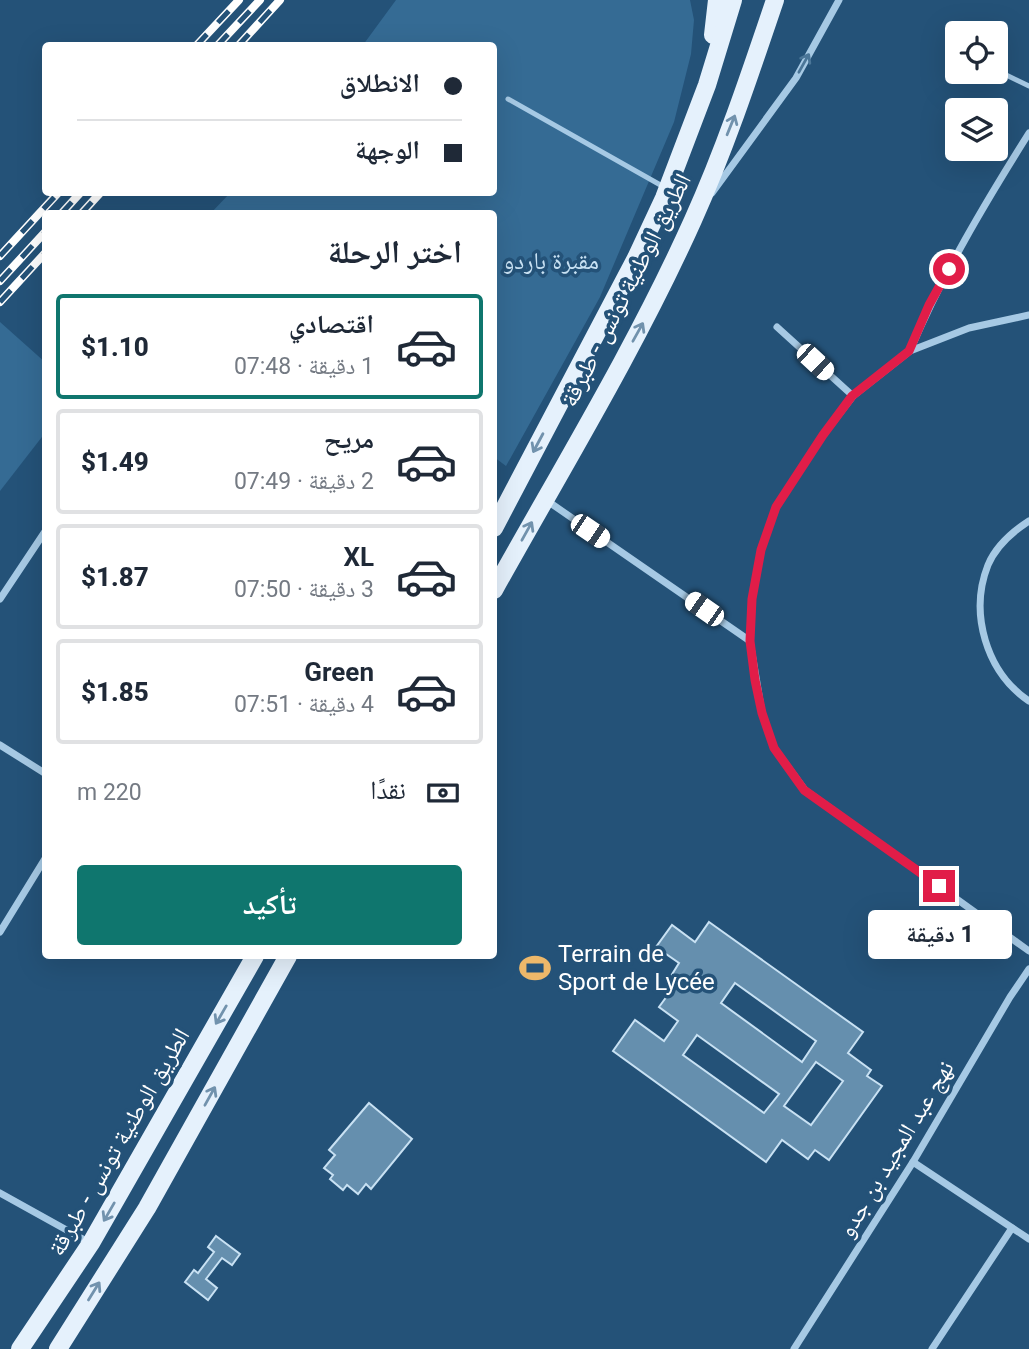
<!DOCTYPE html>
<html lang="ar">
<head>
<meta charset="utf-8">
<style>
  :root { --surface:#fff; --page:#f6f6f7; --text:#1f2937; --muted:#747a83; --line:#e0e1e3; --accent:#0f766e }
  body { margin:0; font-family:Roboto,"Noto Naskh Arabic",sans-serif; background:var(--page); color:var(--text); direction:rtl; height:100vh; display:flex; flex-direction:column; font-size:26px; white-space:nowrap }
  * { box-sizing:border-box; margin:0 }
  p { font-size:23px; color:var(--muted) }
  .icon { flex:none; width:38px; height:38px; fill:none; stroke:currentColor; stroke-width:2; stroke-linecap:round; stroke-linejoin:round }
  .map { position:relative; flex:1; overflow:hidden; direction:ltr }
  .side { position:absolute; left:42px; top:210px; width:455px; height:749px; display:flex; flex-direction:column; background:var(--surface); border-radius:7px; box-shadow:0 7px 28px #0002; direction:rtl }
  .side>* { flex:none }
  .banner { position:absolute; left:42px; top:42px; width:455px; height:154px; border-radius:7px; box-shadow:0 7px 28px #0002; direction:rtl; display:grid; align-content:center; height:154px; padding:0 35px; background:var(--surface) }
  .fabs { position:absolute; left:945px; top:21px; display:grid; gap:14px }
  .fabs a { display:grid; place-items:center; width:63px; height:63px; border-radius:7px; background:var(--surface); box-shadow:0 7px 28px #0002; font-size:35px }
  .end { position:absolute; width:32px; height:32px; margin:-16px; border:9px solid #e11d48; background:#fff; box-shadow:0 0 0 4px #fff }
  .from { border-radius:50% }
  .bubble { position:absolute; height:49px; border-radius:7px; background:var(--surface); box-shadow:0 7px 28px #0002; font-size:23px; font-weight:800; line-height:49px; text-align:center; direction:rtl }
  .car { position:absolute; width:21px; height:42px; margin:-21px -10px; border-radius:9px; box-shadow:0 0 5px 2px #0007; background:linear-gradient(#fff 24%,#345 0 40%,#fff 0 76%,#345 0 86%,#fff 0) }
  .banner b { display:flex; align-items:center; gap:24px; height:66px; font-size:26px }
  .banner b+b { border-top:2px solid var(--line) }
  .banner i { width:18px; height:18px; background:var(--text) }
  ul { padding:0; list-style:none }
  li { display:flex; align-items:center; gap:21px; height:105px; margin:0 14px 10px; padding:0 21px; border:4px solid var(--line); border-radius:7px }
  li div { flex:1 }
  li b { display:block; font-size:26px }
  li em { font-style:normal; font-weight:800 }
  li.current { border-color:var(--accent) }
  li>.icon { width:63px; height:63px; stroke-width:1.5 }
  h2 { padding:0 35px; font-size:32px; line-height:84px }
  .pay { display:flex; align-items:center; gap:18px; height:77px; padding:0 35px; font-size:26px }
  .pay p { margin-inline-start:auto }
  .action { display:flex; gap:14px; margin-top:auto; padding:14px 35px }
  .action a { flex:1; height:80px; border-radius:7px; background:var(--accent); color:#fff; font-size:28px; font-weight:800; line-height:80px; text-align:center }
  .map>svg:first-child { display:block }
</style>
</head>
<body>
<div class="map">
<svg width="1029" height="1349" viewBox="0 0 1029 1349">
  <rect width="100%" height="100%" fill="#245278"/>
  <g fill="#356b94">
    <path d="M396 0H690L694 20 691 54 674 122 600 297 506 466 494 457V214H210L230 193 494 192V46L363 45Z"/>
    <path d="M0 322 46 363 45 433 0 491Z"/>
  </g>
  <g fill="#658fae" stroke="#c8e1f3" stroke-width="2" fill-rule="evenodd">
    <path d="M709 922 863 1032 848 1053 871 1070 867 1076 882 1086 829 1160 815 1150 808 1159 782 1140 766 1162 613 1051 635 1020 664 1041 678 1021 659 1007 678 981 671 976 679 963 656 947 672 925 695 942ZM735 983 816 1041 802 1062 721 1003ZM697 1035 779 1094 764 1113 683 1055ZM816 1062 843 1081 811 1125 784 1106Z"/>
    <path d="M369 1103 412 1139 371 1189 366 1184 358 1194 347 1185 343 1190 330 1179 333 1175 324 1168 335 1155 329 1150Z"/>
    <path d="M216 1236 240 1254 232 1265 222 1258 206 1279 217 1288 208 1300 185 1282 194 1270 198 1273 214 1252 208 1247Z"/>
  </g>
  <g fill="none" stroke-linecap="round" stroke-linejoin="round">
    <g stroke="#a6c9e4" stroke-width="5">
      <path d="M996 70 1029 86"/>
      <path d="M508 99 664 187"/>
    </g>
    <g stroke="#a6c9e4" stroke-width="7">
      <path d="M712 193 796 78 839 0"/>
      <path d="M1029 315 969 328 910 351 853 396 823 435 776 507 761 550 752 599 750 641 762 713 774 748 805 790 1029 951"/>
      <path d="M777 327 853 396"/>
      <path d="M910 351C942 275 985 203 1029 133"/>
      <path d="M546 500 750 641"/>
      <path d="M1029 521C1012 532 996 546 988 565 969 613 986 672 1029 701"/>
      <path d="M0 599 46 530"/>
      <path d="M0 745 46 774"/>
      <path d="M0 932 46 857"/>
      <path d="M913 1162 1029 1239"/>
      <path d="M0 1193 90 1243"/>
      <path d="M794 1349 913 1162 1010 997 1029 969"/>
      <path d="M932 1349 1012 1228"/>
    </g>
    <g stroke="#e5f1fc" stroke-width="18">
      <path d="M713 35 717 0"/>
      <path d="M494 528 636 258 664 198 707 85 733 0"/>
      <path d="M494 590C562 468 636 347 693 220 725 149 750 74 775 0"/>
      <path d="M20 1349 91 1243 255 956"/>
      <path d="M58 1349 147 1208 288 956"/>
    </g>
    <defs>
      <g id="rail">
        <path d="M196 46 239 0"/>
        <path d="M217 46 260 0"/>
        <path d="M238 46 280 0"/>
        <path d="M61 214 81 192"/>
        <path d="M81 214 101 192"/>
        <path d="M0 256 59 192"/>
        <path d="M0 281 46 231"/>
        <path d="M0 302 46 252"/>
      </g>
    </defs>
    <use href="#rail" stroke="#fff" stroke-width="8"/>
    <use href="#rail" stroke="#245278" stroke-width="5" stroke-dasharray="16" stroke-linecap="butt"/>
  </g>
  <defs><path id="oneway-shaft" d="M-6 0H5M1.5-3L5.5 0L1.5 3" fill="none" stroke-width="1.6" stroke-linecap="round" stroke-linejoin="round" transform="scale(1.75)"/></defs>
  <use stroke="#4b7698" href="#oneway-shaft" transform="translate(804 63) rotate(-61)"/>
  <g stroke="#7192ad">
    <use href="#oneway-shaft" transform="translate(731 125) rotate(-68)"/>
    <use href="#oneway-shaft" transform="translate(638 332) rotate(-61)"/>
    <use href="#oneway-shaft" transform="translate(538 443) rotate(118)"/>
    <use href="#oneway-shaft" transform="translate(527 531) rotate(-61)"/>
    <use href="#oneway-shaft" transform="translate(221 1015) rotate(120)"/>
    <use href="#oneway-shaft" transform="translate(210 1096) rotate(-61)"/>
    <use href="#oneway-shaft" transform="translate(109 1212) rotate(120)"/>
    <use href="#oneway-shaft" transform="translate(94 1291) rotate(-58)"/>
  </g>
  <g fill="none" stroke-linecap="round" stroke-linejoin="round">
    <path stroke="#e11d48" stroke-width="9" d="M939 886 804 790 774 748 762 713 755 680 750 641 752 599 761 550 776 507 823 435 852 396 909 351 929 305 949 269"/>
  </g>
  <defs>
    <symbol id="stadium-bare" viewBox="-9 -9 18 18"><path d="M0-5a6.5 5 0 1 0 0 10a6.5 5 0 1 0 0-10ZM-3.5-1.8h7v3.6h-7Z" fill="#edb86a" stroke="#245278" stroke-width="2.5" paint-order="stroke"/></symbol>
  </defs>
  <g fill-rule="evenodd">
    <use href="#stadium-bare" x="513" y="946" width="44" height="44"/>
  </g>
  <g text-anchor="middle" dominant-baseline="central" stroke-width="7" stroke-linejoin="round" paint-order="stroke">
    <g font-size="24" fill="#c8e1f3" stroke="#245278">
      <text x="551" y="261">مقبرة باردو</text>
    </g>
    <g font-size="24" fill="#fff" stroke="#245278">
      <text transform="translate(626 290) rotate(-63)">الطريق الوطنية تونس - طبرقة</text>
      <text transform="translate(119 1142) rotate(-60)">الطريق الوطنية تونس - طبرقة</text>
      <text transform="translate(896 1149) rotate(-59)">نهج عبد المجيد بن جدو</text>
    </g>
    <g font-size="24" fill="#fff" stroke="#245278" text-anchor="start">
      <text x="558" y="954">Terrain de<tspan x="558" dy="28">Sport de Lycée</tspan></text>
    </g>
  </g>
</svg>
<div class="fabs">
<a><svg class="icon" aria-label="locate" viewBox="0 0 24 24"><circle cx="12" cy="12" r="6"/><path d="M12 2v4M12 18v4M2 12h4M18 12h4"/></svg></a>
<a><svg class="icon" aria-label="layers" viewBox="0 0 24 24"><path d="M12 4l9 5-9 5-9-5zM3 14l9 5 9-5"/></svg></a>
</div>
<i class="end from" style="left:949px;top:269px"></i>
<i class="end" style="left:939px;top:886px"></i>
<div class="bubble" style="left:868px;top:910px;width:144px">1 دقيقة</div>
<i class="car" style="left:815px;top:362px;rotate:133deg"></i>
<i class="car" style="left:590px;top:531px;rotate:124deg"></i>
<i class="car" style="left:704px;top:609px;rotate:305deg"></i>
<div class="banner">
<b><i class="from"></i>الانطلاق</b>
<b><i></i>الوجهة</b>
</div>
<section class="side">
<h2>اختر الرحلة</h2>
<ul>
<li class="current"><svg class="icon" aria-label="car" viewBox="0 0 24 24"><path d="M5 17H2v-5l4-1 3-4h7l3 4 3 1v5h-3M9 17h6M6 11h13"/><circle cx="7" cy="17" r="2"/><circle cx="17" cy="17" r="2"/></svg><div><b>اقتصادي</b><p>1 دقيقة · 07:48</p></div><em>$1.10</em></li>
<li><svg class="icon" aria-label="car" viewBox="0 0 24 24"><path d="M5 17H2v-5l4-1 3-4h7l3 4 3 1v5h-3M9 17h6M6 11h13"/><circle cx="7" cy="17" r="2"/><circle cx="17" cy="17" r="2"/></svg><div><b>مريح</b><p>2 دقيقة · 07:49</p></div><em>$1.49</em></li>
<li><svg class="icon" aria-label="car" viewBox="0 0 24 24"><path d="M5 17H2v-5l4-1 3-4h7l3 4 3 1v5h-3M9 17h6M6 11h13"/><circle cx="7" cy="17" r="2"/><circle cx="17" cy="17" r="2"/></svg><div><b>XL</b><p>3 دقيقة · 07:50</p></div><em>$1.87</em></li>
<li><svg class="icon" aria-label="car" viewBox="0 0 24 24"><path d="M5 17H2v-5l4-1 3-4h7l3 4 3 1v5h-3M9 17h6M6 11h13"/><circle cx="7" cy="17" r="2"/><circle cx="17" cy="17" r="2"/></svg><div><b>Green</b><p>4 دقيقة · 07:51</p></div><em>$1.85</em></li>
</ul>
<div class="pay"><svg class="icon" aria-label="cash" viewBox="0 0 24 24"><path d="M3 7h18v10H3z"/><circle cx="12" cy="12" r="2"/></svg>نقدًا<p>220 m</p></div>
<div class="action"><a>تأكيد</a></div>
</section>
</div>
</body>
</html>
